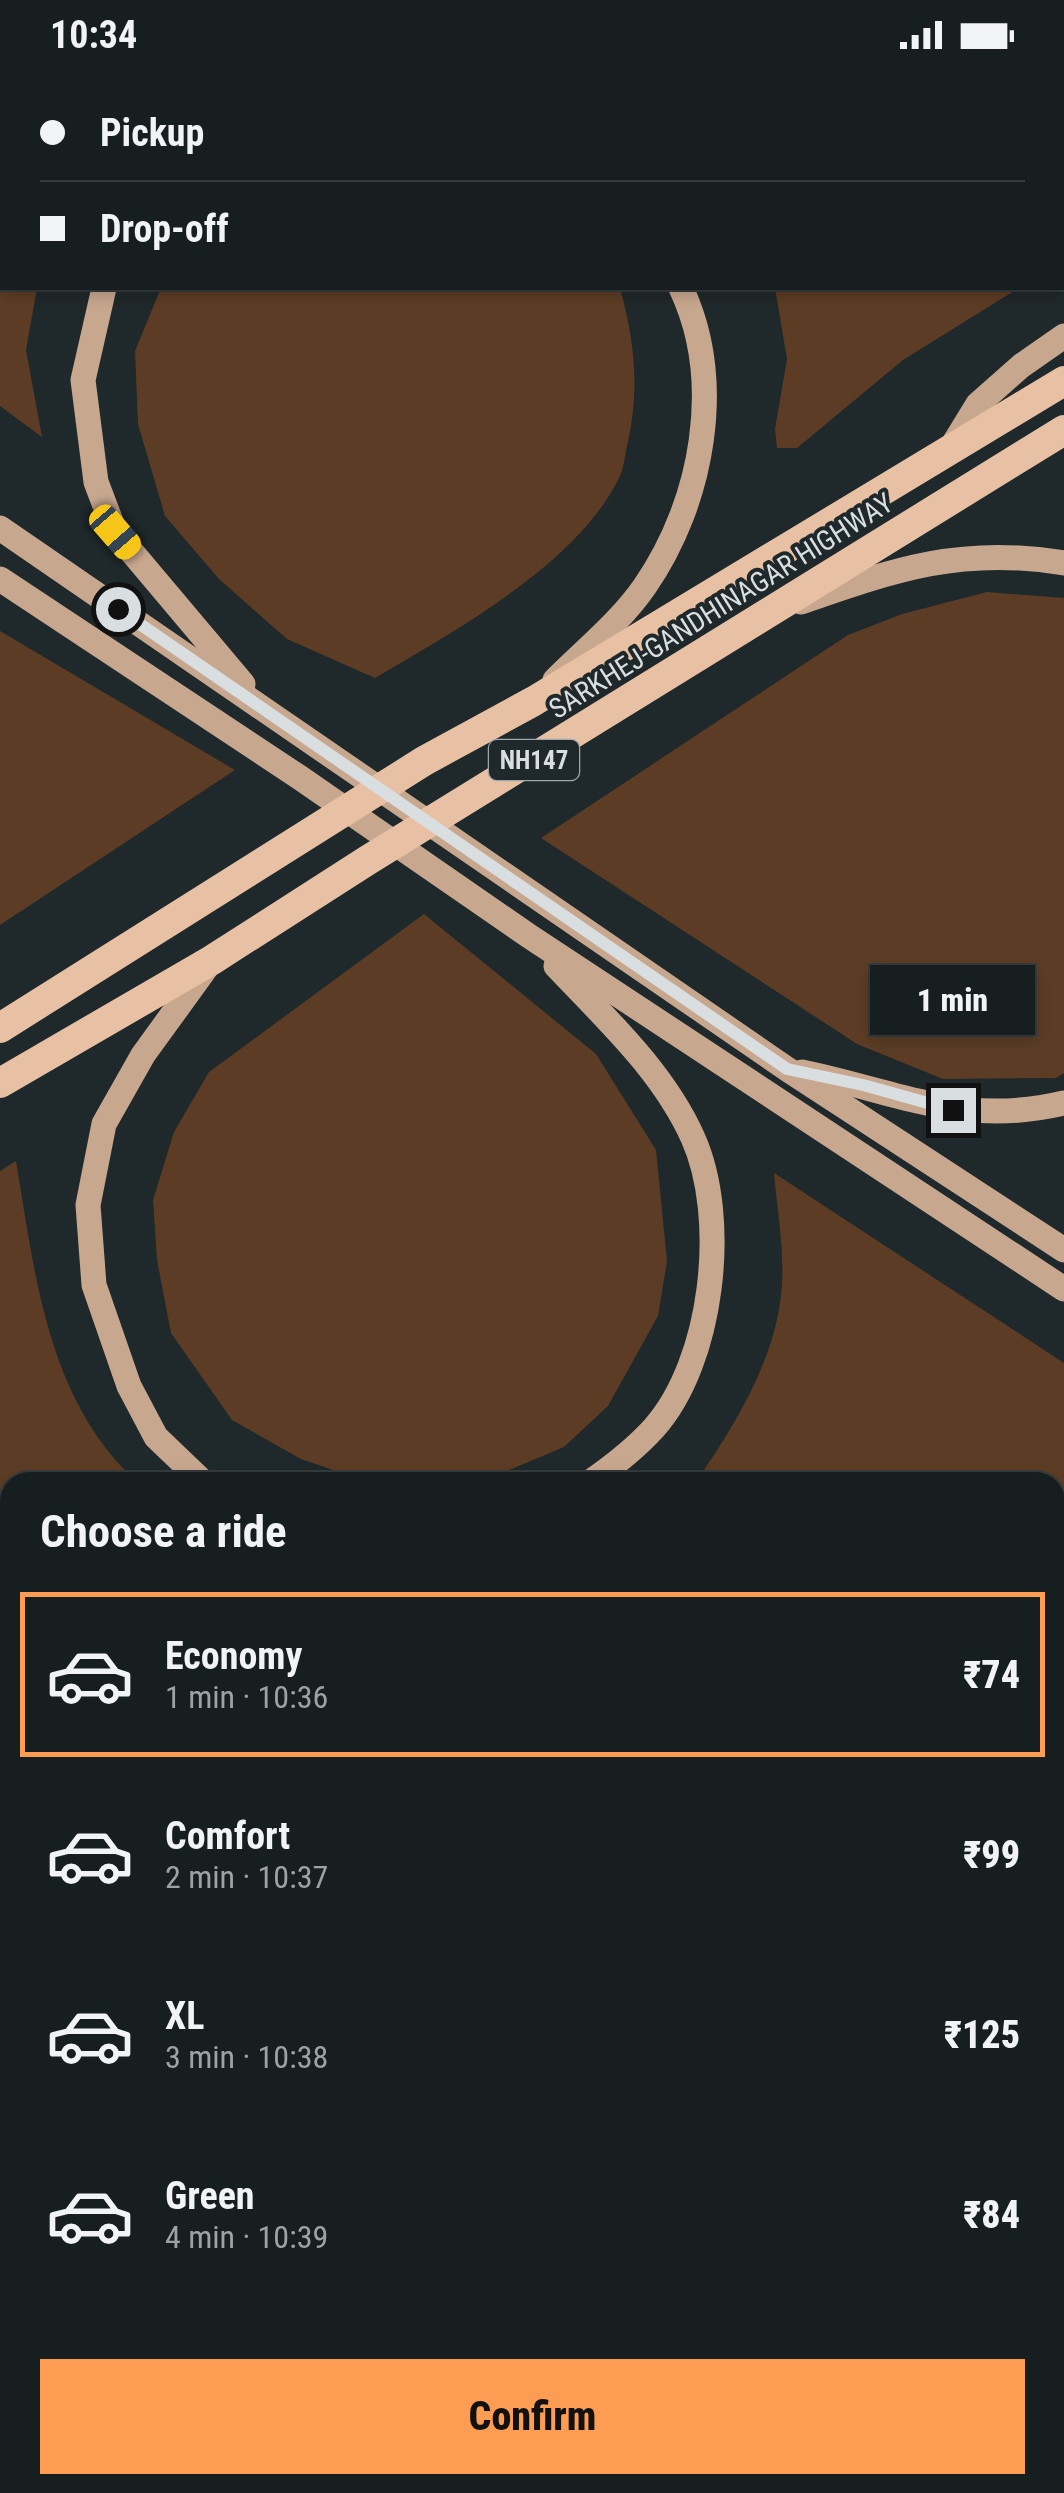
<!DOCTYPE html>
<html lang="en">
<head>
<meta charset="utf-8">
<style>
  :root { --surface:#171e20; --page:#202729; --text:#f1f3f6; --muted:#9ea2a5; --line:#363c3e; --accent:#fc9d53 }
  body { margin:0; font-family:"Roboto Condensed",sans-serif; background:var(--page); color:var(--text); height:100vh; display:flex; flex-direction:column; font-size:38px; white-space:nowrap }
  * { box-sizing:border-box; margin:0 }
  p { font-size:32px; color:var(--muted) }
  .icon { flex:none; width:55px; height:55px; fill:none; stroke:currentColor; stroke-width:2; stroke-linecap:round; stroke-linejoin:round }
  .map { position:relative; flex:1; overflow:hidden }
  .drawer { position:absolute; left:0px; top:1402px; width:1065px; height:1022px; display:flex; flex-direction:column; background:var(--surface); border-radius:30px 30px 0 0; box-shadow:0 5px 15px #0003,0 0 0 2px var(--line) }
  .drawer>* { flex:none }
  .top-card { position:absolute; left:0px; top:0px; width:1065px; height:220px; box-shadow:0 5px 15px #0003,0 0 0 2px var(--line); display:grid; align-content:center; height:220px; padding:0 40px; background:var(--surface) }
  .end { position:absolute; width:45px; height:45px; margin:-22px; border:12px solid #d9dee0; background:#111; box-shadow:0 0 0 5px #111 }
  .from { border-radius:50% }
  .bubble { position:absolute; height:70px; border-radius:0px; background:var(--surface); box-shadow:0 5px 15px #0003,0 0 0 2px var(--line); font-size:32px; font-weight:800; line-height:70px; text-align:center }
  .car { position:absolute; width:30px; height:60px; margin:-30px -15px; border-radius:12px; box-shadow:0 0 8px 2px #0007; background:linear-gradient(#f5c518 24%,#345 0 40%,#f5c518 0 76%,#345 0 86%,#f5c518 0) }
  .top-card b { display:flex; align-items:center; gap:35px; height:95px; font-size:38px }
  .top-card b+b { border-top:2px solid var(--line) }
  .top-card i { width:25px; height:25px; background:var(--text) }
  ul { padding:0; list-style:none }
  li { display:flex; align-items:center; gap:30px; height:165px; margin:0 20px 15px; padding:0 20px; border:5px solid transparent; border-radius:0px }
  li div { flex:1 }
  li b { display:block; font-size:38px }
  li em { font-style:normal; font-weight:800 }
  li.on { border-color:var(--accent) }
  li>.icon { width:90px; height:90px; stroke-width:1.5 }
  h2 { padding:0 40px; font-size:45px; line-height:120px }
  .cta { display:flex; gap:20px; margin-top:auto; padding:20px 40px }
  .cta a { flex:1; height:115px; border-radius:0px; background:var(--accent); color:#111; font-size:40px; font-weight:800; line-height:115px; text-align:center }
  .status { display:flex; justify-content:space-between; align-items:center; height:70px; padding:0 50px; background:var(--surface); direction:ltr }
  .status svg { height:28px; fill:currentColor }
  .map>svg:first-child { display:block }
</style>
</head>
<body>
<div class="status"><b>10:34</b><svg viewBox="0 0 49 12"><path d="M0 12V9h3v3zM5 12V6h3v6zM10 12V3h3v9zM15 12V0h3v12zM26 1h20v11H26zM47 4h2v5h-2z"/></svg></div>
<div class="map">
<svg width="1064" height="2423" viewBox="0 0 1064 2423">
  <defs>
    <pattern id="water-waves" width="16" height="10" patternUnits="userSpaceOnUse" patternTransform="scale(2.5)"><rect width="16" height="10" fill="#154c5a"/><path d="M0 5q4-4 8 0t8 0" fill="none" stroke="#366571"/></pattern>
  </defs>
  <rect width="100%" height="100%" fill="#1f282a"/>
  <g fill="#5c3c24">
    <path d="M0 0 139 2H2V218H37L26 280 42 367 0 336Z"/>
    <path d="M161 218H620C635 273 640 320 627 376 625 385 624 397 620 406 579 493 455 561 375 608L287 569 219 509 165 446 138 354 135 281Z"/>
    <path d="M775 218H1019L903 290 797 378H777L775 359 787 289Z"/>
    <path d="M987 522 1064 528V1003L1056 1008 943 1009 857 974 541 768 848 565 902 544Z"/>
    <path d="M0 561 235 700 0 855Z"/>
    <path d="M424 844 596 984 656 1080 667 1191 658 1246 608 1336 564 1377 485 1410 368 1412 301 1389 232 1350 171 1263 157 1190 153 1130 174 1062 209 1002Z"/>
    <path d="M16 1091C35 1204 47 1330 137 1412H10V1443L0 1441V1101Z"/>
    <path d="M774 1103 1064 1293V1519H1055V1412H696C736 1353 778 1287 782 1213 784 1177 777 1139 774 1103Z"/>
  </g>
  <path fill="url(#water-waves)" stroke="#507882" stroke-width="2.5" d="M1064 1882 1063 2423H913L910 2415H1055V1889Z"/>
  <g fill="none" stroke-linecap="round" stroke-linejoin="round">
    <path stroke="#5d6466" stroke-width="4" stroke-dasharray="10 5" stroke-linecap="butt" d="M566 2423V2415"/>
    <g stroke="#77665b" stroke-width="25">
      <path d="M0 1748 10 1757"/>
      <path d="M739 2415 746 2423"/>
    </g>
    <g stroke="#c8a78f" stroke-width="25">
      <path d="M652 0 662 2"/>
      <path d="M780 0 790 2"/>
      <path d="M1062 68H1064"/>
      <path d="M1062 93H1064"/>
      <path d="M104 218 83 310 96 412 115 462 243 614"/>
      <path d="M951 378 978 334 1021 296 1064 266"/>
      <path d="M0 458 787 999 1064 1180"/>
      <path d="M0 509 299 707 529 866 1064 1219"/>
      <path d="M801 532C896 499 962 476 1064 493"/>
      <path d="M555 610C585 580 621 551 645 516 703 432 725 311 681 218"/>
      <path d="M556 896C606 949 663 1001 693 1068 729 1148 713 1292 654 1358 635 1379 613 1396 590 1412"/>
      <path d="M802 1002C898 1022 964 1057 1064 1033"/>
      <path d="M203 1412 156 1367 129 1316 94 1215 88 1135 104 1054 143 985 209 894"/>
      <path d="M0 1484 10 1486"/>
      <path d="M1055 1576H1064"/>
    </g>
    <g stroke="#e8c0a4" stroke-width="30">
      <path d="M0 958 424 691 534 631 1064 311"/>
      <path d="M0 1013 212 890 368 790 1064 360"/>
    </g>
  </g>
  <g fill="none" stroke-linecap="round" stroke-linejoin="round">
    <path stroke="#d9dee0" stroke-width="12" d="M118 539 787 999 863 1015 953 1040"/>
  </g>
  <g text-anchor="middle" dominant-baseline="central" stroke-width="8" stroke-linejoin="round" paint-order="stroke">
    <rect fill="#1f282a" stroke="#a1a7a9" stroke-width="2.5" x="489" y="670" width="90" height="40" rx="8"/>
    <g font-size="25" font-weight="bold" fill="#d9dee0">
      <text x="534" y="690">NH147</text>
    </g>
    <g font-size="28" fill="#d9dee0" stroke="#1f282a">
      <text transform="translate(721 536) rotate(-32)">SARKHEJ-GANDHINAGAR HIGHWAY</text>
    </g>
  </g>
</svg>
<i class="end from" style="left:118px;top:539px"></i>
<i class="end" style="left:953px;top:1040px"></i>
<div class="bubble" style="left:870px;top:895px;width:165px">1 min</div>
<i class="car" style="left:115px;top:462px;rotate:139deg"></i>
<div class="top-card">
<b><i class="from"></i>Pickup</b>
<b><i></i>Drop-off</b>
</div>
<section class="drawer">
<h2>Choose a ride</h2>
<ul>
<li class="on"><svg class="icon" aria-label="car" viewBox="0 0 24 24"><path d="M5 17H2v-5l4-1 3-4h7l3 4 3 1v5h-3M9 17h6M6 11h13"/><circle cx="7" cy="17" r="2"/><circle cx="17" cy="17" r="2"/></svg><div><b>Economy</b><p>1 min · 10:36</p></div><em>₹74</em></li>
<li><svg class="icon" aria-label="car" viewBox="0 0 24 24"><path d="M5 17H2v-5l4-1 3-4h7l3 4 3 1v5h-3M9 17h6M6 11h13"/><circle cx="7" cy="17" r="2"/><circle cx="17" cy="17" r="2"/></svg><div><b>Comfort</b><p>2 min · 10:37</p></div><em>₹99</em></li>
<li><svg class="icon" aria-label="car" viewBox="0 0 24 24"><path d="M5 17H2v-5l4-1 3-4h7l3 4 3 1v5h-3M9 17h6M6 11h13"/><circle cx="7" cy="17" r="2"/><circle cx="17" cy="17" r="2"/></svg><div><b>XL</b><p>3 min · 10:38</p></div><em>₹125</em></li>
<li><svg class="icon" aria-label="car" viewBox="0 0 24 24"><path d="M5 17H2v-5l4-1 3-4h7l3 4 3 1v5h-3M9 17h6M6 11h13"/><circle cx="7" cy="17" r="2"/><circle cx="17" cy="17" r="2"/></svg><div><b>Green</b><p>4 min · 10:39</p></div><em>₹84</em></li>
</ul>
<div class="cta"><a>Confirm</a></div>
</section>
</div>
</body>
</html>
